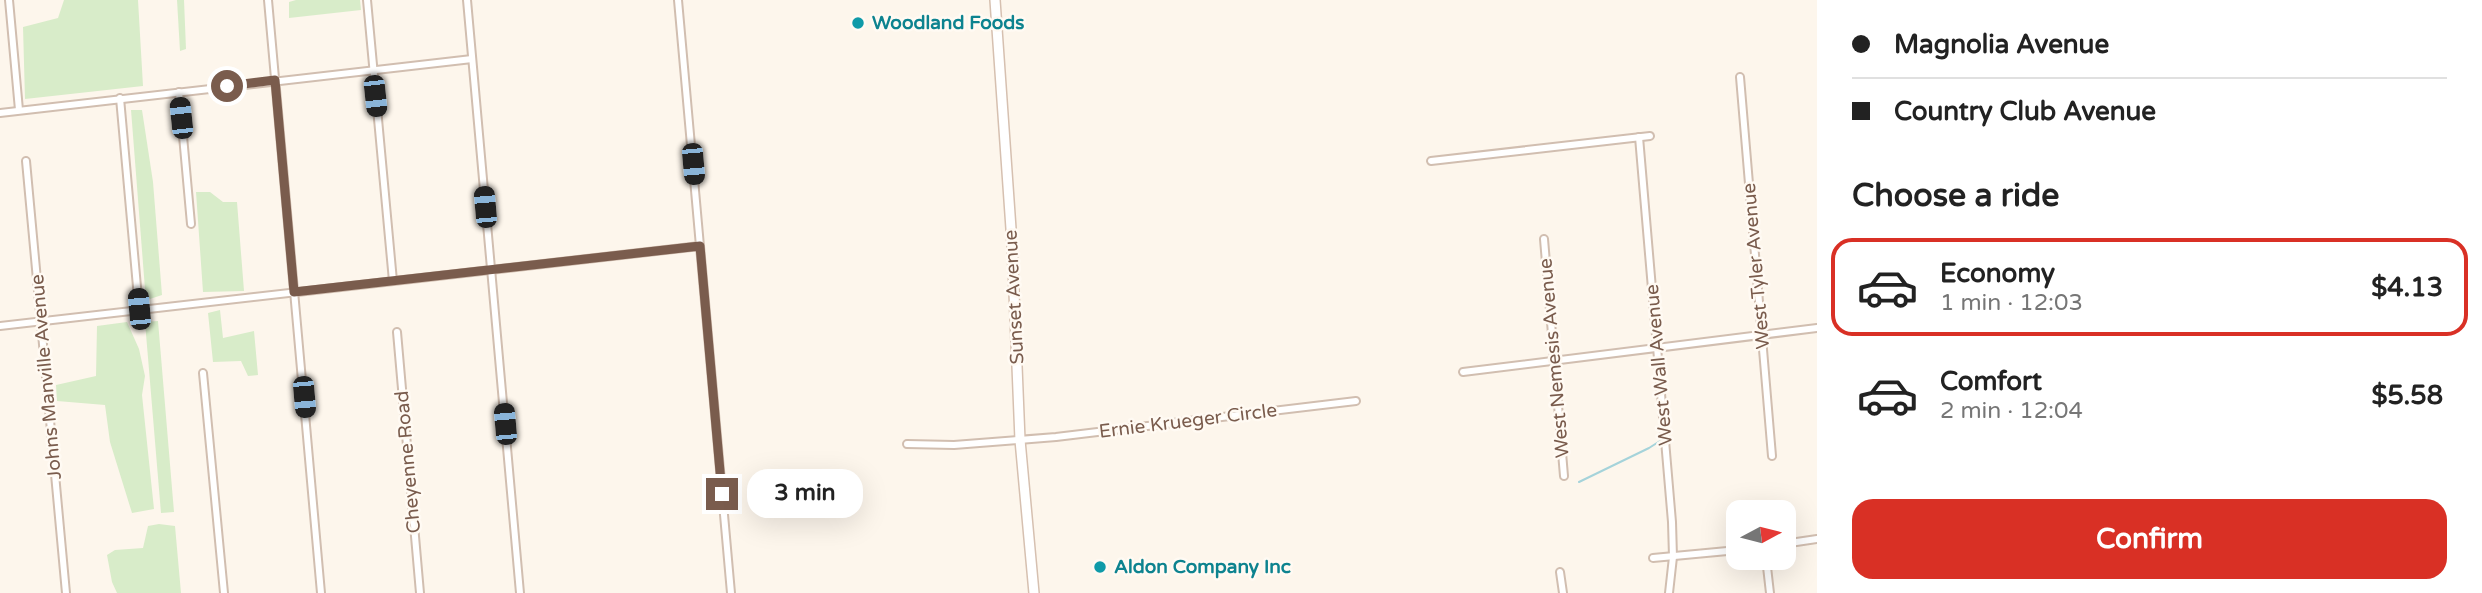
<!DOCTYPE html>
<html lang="en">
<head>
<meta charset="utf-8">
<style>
  :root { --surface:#fff; --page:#f6f6f6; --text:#222; --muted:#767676; --line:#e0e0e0; --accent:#d93025 }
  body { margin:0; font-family:"Varela Round",sans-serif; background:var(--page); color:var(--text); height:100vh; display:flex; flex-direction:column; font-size:26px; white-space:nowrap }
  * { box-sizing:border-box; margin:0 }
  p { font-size:23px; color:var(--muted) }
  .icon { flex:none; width:38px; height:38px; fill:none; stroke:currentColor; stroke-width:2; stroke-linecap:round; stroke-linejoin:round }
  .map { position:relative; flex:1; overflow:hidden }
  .details { display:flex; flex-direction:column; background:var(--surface); width:665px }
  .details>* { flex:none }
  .guide { display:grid; align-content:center; height:154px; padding:0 35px; background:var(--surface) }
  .needle { width:46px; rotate:83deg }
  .controls { position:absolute; left:1726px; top:500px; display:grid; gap:14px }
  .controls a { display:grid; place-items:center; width:70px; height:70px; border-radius:14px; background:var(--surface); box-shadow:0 7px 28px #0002; font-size:35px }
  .end { position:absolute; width:32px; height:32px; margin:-16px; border:9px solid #7a5c4d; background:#fff; box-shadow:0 0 0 4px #fff }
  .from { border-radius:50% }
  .bubble { position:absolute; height:49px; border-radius:21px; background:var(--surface); box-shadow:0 7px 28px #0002; font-size:23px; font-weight:700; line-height:49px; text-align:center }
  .car { position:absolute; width:21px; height:42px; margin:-21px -10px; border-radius:9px; box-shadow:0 0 5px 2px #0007; background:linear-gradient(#222 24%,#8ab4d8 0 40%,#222 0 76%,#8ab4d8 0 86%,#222 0) }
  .guide b { display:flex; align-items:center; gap:24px; height:66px; font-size:26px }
  .guide b+b { border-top:2px solid var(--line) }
  .guide i { width:18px; height:18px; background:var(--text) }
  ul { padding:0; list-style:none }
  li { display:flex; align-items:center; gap:21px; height:98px; margin:0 14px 10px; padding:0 21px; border:4px solid transparent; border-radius:21px }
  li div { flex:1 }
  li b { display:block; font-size:26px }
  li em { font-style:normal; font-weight:700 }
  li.on { border-color:var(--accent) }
  li>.icon { width:63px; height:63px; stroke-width:1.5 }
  h2 { padding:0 35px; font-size:32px; line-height:84px }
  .cta { display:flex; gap:14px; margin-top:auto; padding:14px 35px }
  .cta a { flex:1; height:80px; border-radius:21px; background:var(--accent); color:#fff; font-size:28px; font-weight:700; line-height:80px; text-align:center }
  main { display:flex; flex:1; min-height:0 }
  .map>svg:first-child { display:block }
</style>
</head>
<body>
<main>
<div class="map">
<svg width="1817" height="593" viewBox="0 0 1817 593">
  <rect width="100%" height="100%" fill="#fdf6ec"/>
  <g fill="#d8ecc9">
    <path d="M64 0H138L143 86 25 99 23 27 58 18Z"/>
    <path d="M177 0H184L186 49 180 51Z"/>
    <path d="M296 0H360L361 10 289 18V2Z"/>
    <path d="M131 110H142L153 182 162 295 150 299 145 289Z"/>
    <path d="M196 192H210L223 202H237L244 291 203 292Z"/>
    <path d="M220 310 223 338 254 331 258 375 248 376 241 361 213 362 208 313Z"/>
    <path d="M158 321 174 512 161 513 145 322Z"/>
    <path d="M127 322 139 349 145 376 142 395 154 509 132 513 110 442 105 405 57 401 56 385 96 376 97 326Z"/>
    <path d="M159 524 175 526 181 593H117L112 582 107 555 115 550 143 548 148 526Z"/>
  </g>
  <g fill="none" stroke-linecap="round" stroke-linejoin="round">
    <path stroke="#a5d3da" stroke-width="2" d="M1579 482 1649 448 1660 441"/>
    <defs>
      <g id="street">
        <path d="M9 0 19 110"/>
        <path d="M268 0 321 593"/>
        <path d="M367 0 393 281"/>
        <path d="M467 0 520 593"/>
        <path d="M678 0 731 593"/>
        <path d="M1740 77 1772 456"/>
        <path d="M179 92 191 224"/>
        <path d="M120 98 139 309"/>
        <path d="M0 113 472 59"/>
        <path d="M1639 137 1672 522 1673 557 1669 593"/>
        <path d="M26 161 66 593"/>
        <path d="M1431 161 1650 136"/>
        <path d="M1544 239 1564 476"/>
        <path d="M0 326 700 246"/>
        <path d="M397 332 420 593"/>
        <path d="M1463 372 1817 328"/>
        <path d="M203 373 224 593"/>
        <path d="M907 444 954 445 1056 437 1356 401"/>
        <path d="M1783 544 1817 539"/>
        <path d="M1653 558 1738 550"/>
        <path d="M1766 558 1770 593"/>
        <path d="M1560 572 1563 593"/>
      </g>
      <path id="secondary" d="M995 0 1012 243 1020 440 1034 593"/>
    </defs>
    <use href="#street" stroke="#d1beb0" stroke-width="10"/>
    <use href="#secondary" stroke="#d6c0b0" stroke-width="12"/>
    <use href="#street" stroke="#fff" stroke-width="6"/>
    <use href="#secondary" stroke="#fff" stroke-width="9"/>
  </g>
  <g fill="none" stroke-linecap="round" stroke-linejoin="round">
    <path stroke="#7a5c4d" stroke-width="9" d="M227 86 275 80 294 292 700 246 722 494"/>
  </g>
  <g fill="#0f9aa8" stroke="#fffaf3" stroke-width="2.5">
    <circle cx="858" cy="23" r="7"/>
    <circle cx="1100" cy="567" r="7"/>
  </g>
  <g text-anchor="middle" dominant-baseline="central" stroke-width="5" stroke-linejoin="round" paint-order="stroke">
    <g font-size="19" font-weight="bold" fill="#0d838f" stroke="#fffaf3" text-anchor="start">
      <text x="872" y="23">Woodland Foods</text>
      <text x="1114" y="567">Aldon Company Inc</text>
    </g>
    <g font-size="19" fill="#7a5c4d" stroke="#fffaf3">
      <text transform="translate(1756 266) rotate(-95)">West Tyler Avenue</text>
      <text transform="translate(1014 297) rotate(-93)">Sunset Avenue</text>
      <text transform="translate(1554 358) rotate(-95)">West Nemesis Avenue</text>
      <text transform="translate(1659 365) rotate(-95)">West Wall Avenue</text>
      <text transform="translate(46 377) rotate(-95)">Johns Manville Avenue</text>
      <text transform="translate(1188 421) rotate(-7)">Ernie Krueger Circle</text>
      <text transform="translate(408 462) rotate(-95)">Cheyenne Road</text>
    </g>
  </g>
</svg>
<div class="controls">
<a><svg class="needle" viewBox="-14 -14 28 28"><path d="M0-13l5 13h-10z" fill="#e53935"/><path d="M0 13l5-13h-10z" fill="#767676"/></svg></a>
</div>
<i class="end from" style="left:227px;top:86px"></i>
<i class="end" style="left:722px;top:494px"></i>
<div class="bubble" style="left:747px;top:469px;width:116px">3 min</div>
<i class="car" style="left:375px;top:96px;rotate:174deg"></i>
<i class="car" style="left:181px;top:118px;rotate:354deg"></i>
<i class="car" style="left:693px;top:164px;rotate:175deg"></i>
<i class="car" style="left:485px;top:207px;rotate:355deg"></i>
<i class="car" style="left:139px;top:309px;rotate:355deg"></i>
<i class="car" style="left:304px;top:397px;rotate:175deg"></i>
<i class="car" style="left:505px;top:424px;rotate:355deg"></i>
</div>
<section class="details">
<div class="guide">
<b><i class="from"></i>Magnolia Avenue</b>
<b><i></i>Country Club Avenue</b>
</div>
<h2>Choose a ride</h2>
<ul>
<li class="on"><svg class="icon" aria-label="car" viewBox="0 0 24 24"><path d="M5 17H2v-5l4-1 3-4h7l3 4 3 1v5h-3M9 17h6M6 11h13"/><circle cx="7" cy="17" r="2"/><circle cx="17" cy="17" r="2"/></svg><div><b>Economy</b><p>1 min · 12:03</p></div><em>$4.13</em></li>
<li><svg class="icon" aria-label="car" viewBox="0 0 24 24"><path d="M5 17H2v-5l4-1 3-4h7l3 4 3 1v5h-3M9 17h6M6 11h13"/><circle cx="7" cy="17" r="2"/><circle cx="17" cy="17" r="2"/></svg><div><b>Comfort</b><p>2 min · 12:04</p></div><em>$5.58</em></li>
</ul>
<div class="cta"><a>Confirm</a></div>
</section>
</main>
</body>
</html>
